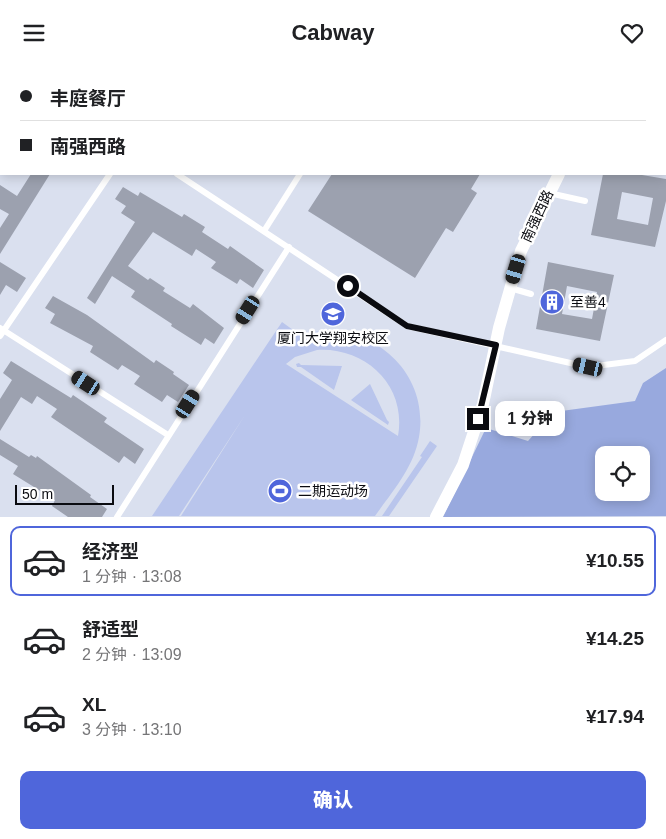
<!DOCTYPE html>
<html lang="zh">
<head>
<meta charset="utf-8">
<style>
  :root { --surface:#fff; --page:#f6f6f6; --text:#202124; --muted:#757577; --line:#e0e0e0; --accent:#4f66db }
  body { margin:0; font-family:Helvetica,"Noto Sans SC",sans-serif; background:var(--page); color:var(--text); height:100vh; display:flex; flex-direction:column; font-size:19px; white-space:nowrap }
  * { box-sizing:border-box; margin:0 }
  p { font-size:16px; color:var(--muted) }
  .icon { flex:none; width:28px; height:28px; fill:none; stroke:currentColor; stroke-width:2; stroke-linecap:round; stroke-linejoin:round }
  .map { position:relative; height:452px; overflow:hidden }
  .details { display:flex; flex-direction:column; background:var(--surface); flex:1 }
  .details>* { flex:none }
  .banner { position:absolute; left:0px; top:0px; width:666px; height:110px; box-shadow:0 2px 12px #0003; display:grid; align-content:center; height:110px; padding:0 20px; background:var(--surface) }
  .fabs { position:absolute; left:595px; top:381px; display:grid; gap:10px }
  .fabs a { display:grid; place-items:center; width:55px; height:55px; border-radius:10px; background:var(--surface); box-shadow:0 2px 12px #0003; font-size:25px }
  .scale { position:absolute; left:15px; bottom:12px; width:99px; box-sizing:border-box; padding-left:5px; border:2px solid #0a0b10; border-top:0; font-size:14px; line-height:18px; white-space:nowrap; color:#0a0b10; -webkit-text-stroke:4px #fff; paint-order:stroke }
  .end { position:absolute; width:22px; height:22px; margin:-11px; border:6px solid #0a0b10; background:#fff; box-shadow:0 0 0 2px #fff }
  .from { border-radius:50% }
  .bubble { position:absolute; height:35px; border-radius:10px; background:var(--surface); box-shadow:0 2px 12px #0003; font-size:16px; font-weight:800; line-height:35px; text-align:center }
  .car { position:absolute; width:15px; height:30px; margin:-15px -8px; border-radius:6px; box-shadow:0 0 4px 1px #0007; background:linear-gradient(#222 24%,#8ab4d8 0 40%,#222 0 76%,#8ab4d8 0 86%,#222 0) }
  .banner b { display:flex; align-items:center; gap:18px; height:48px; font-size:19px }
  .banner b+b { border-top:1px solid var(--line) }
  .banner i { width:12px; height:12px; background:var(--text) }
  ul { padding:9px 0 0; list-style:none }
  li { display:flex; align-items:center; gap:15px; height:70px; margin:0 10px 8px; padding:0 10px; border:2px solid transparent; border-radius:10px }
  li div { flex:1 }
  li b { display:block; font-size:19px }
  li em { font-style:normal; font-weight:800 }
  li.current { border-color:var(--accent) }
  li>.icon { width:45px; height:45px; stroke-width:1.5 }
  .action { display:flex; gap:10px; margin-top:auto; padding:10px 20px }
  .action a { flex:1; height:58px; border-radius:10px; background:var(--accent); color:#fff; font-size:20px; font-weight:800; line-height:58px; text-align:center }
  header { display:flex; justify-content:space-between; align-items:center; height:65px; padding:0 20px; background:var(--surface); font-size:22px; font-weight:800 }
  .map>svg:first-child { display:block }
</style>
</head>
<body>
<header><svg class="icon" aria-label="menu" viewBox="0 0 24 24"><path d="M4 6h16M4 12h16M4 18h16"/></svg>Cabway<svg class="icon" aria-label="heart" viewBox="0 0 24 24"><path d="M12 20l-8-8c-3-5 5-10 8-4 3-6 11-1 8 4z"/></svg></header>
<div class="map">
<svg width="666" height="452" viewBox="0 0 666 452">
  <rect width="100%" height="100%" fill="#dae0ef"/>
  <g fill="#b9c5ec" fill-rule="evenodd">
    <path d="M282 257 300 270C364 251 431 303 419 372 414 402 392 427 375 451H181L245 350 179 451H152ZM317 285C366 282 407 321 398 371L286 299 273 309 295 292Z"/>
    <path d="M299 298 301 300 342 301 334 325 301 302H297L296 299Z"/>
    <path d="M370 319 387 355 389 357 388 360 351 335Z"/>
    <path d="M430 376 437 381 389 451H382L422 392 420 391Z"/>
  </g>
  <g fill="#98a9de" fill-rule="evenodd">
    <path d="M34 0H113L36 1Z"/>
    <path d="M416 0H599L416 1Z"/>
    <path d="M666 303V451L443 452 486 363 528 376 554 347 635 336 643 318ZM604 390H641V428H604Z"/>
  </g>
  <g fill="#9ca1af" fill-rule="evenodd">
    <path d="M31 109H50L0 189V163L9 149 0 144V120L17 131Z"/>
    <path d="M332 109H480L471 124 477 128 453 167 446 163 415 213 308 146Z"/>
    <path d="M603 109H636L666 114V136L655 182 591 170ZM622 127 653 133 648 160 617 154Z"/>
    <path d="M123 122 138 131 140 127 182 152 184 149 205 162 202 167 228 184 230 181 264 205 253 223 240 214 237 219 211 203 216 197 196 184 192 191 153 167 128 201 148 215 150 213 165 223 163 226 190 243 193 239 224 263 214 279 205 273 201 280 171 261 172 259 131 232 135 226 112 211 95 239 87 233 135 157 121 148 126 141 115 134Z"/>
    <path d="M0 197 26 213 17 227 6 220 0 230Z"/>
    <path d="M548 197 614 210 600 276 536 264ZM567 221 597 227 592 254 562 249Z"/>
    <path d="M53 231 87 250 154 298 156 295 174 307 173 309 189 320 178 337 167 330 162 337 134 319 140 311 122 300 118 305 90 287 93 281 50 258 55 249 45 243Z"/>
    <path d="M11 296 71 333 73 330 107 353 104 357 144 384 135 399 124 391 119 398 51 352 57 344 37 331 32 339 21 332 0 366V334L12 315 3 308Z"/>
    <path d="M0 374 29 392 31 390 36 393 37 391 91 430 90 432 107 444 102 452H68L52 441 55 435 13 409 18 401 0 390Z"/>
  </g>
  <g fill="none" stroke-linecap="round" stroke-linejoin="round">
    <g stroke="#fff" stroke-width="6">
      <path d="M14 0 16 1"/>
      <path d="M296 0 298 1"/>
      <path d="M369 0 371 1"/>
      <path d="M177 109 407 261 588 302 635 296 666 275"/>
      <path d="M549 128 585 136"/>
      <path d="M264 166 300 109"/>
      <path d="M510 223 531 229"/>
      <path d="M0 263 168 370"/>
      <path d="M0 271 110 109"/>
      <path d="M117 452 289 182"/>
    </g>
    <g stroke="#fff" stroke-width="12">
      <path d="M650 1 651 0"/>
      <path d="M436 452 463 400 483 339 499 263 521 186 559 109"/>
    </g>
  </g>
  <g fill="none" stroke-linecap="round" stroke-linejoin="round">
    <path stroke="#0a0b10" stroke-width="6" d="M348 221 407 261 496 280 478 354"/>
  </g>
  <defs>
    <symbol id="building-disc" viewBox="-11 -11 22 22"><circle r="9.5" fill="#4f66db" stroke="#fff"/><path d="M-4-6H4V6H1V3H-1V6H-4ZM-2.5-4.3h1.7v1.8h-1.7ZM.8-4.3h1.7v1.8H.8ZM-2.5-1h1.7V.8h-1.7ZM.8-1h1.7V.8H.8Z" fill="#fff"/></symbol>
    <symbol id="university-disc" viewBox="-11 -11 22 22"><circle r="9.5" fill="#4f66db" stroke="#fff"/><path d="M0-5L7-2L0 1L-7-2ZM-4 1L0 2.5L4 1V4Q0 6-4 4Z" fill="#fff"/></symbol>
    <symbol id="stadium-disc" viewBox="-11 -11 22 22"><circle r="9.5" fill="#4f66db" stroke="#fff"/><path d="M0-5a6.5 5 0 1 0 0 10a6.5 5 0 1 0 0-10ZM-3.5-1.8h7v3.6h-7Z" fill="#fff"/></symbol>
  </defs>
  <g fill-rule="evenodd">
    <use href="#building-disc" x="538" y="223" width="28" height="28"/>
    <use href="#university-disc" x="319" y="235" width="28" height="28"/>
    <use href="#stadium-disc" x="266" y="412" width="28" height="28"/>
  </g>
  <g text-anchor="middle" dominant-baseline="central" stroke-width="5" stroke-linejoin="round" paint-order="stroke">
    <g font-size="14" fill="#0a0b10" stroke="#fff">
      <text transform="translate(537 151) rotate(-65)">南强西路</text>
    </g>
    <g font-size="14" fill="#0a0b10" stroke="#fff" text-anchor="start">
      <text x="570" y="237">至善4</text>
      <text x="333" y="273" text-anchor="middle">厦门大学翔安校区</text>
      <text x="298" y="426">二期运动场</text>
    </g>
  </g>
</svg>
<div class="fabs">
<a><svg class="icon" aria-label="locate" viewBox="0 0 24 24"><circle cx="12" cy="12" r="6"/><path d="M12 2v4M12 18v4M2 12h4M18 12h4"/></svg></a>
</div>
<div class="scale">50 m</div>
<i class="end from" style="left:348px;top:221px"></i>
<i class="end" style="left:478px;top:354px"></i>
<div class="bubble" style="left:495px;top:336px;width:70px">1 分钟</div>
<i class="car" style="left:516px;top:204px;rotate:197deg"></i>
<i class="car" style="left:248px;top:245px;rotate:212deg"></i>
<i class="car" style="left:588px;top:302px;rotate:283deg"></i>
<i class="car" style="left:86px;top:318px;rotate:303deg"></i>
<i class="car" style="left:188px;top:339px;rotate:32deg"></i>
<div class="banner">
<b><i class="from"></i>丰庭餐厅</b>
<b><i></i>南强西路</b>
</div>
</div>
<section class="details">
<ul>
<li class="current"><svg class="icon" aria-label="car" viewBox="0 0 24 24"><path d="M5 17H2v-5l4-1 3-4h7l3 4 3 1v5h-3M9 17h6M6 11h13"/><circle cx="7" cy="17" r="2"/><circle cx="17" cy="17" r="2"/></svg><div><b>经济型</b><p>1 分钟 · 13:08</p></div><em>¥10.55</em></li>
<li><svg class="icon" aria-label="car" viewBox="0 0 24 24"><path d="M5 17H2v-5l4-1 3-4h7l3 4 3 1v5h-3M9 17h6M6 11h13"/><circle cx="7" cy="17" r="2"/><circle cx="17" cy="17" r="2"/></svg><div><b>舒适型</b><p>2 分钟 · 13:09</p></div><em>¥14.25</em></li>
<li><svg class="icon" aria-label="car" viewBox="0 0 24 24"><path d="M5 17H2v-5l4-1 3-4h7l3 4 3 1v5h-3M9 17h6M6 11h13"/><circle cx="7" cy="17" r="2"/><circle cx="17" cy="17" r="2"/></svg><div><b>XL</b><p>3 分钟 · 13:10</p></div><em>¥17.94</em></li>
</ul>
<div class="action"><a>确认</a></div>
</section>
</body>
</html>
